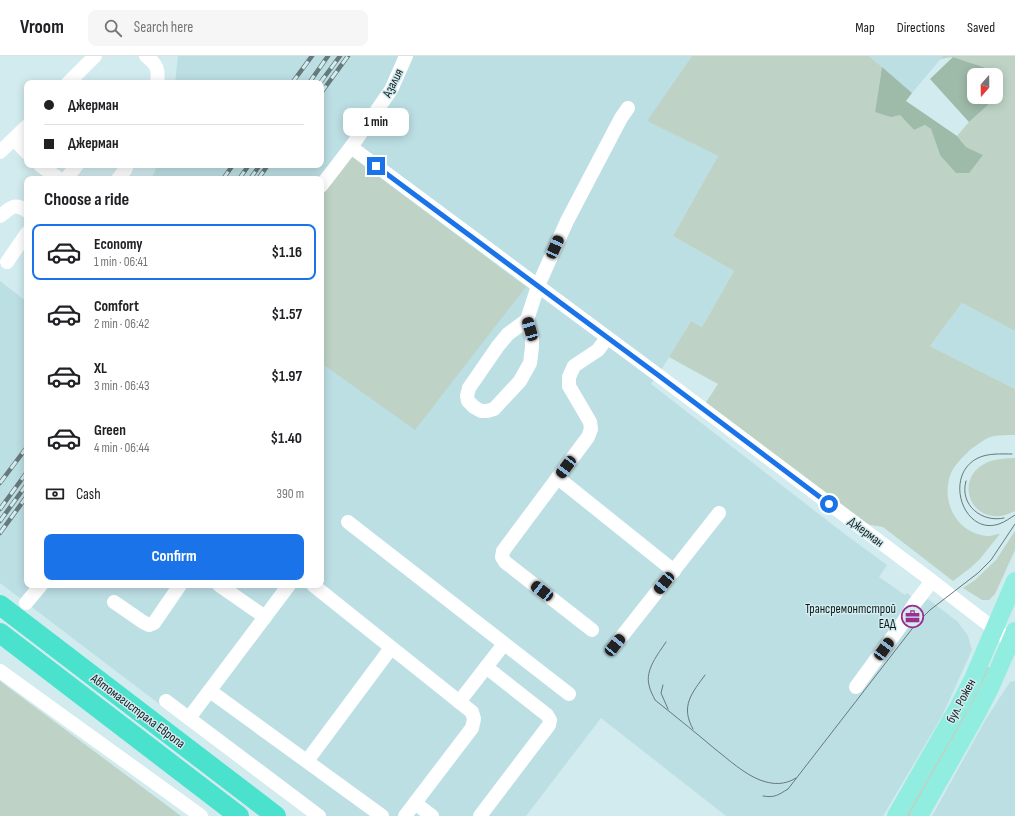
<!DOCTYPE html>
<html lang="en">
<head>
<meta charset="utf-8">
<style>
  :root { --surface:#fff; --page:#f6f6f6; --text:#202124; --muted:#757577; --line:#e0e0e0; --accent:#1a73e8 }
  body { margin:0; font-family:"Sofia Sans Condensed",sans-serif; background:var(--page); color:var(--text); height:100vh; display:flex; flex-direction:column; font-size:15px; white-space:nowrap }
  * { box-sizing:border-box; margin:0 }
  p { font-size:13px; color:var(--muted) }
  .icon { flex:none; width:22px; height:22px; fill:none; stroke:currentColor; stroke-width:2; stroke-linecap:round; stroke-linejoin:round }
  .map { position:relative; flex:1; overflow:hidden }
  .drawer { position:absolute; left:24px; top:120px; width:300px; height:412px; display:flex; flex-direction:column; background:var(--surface); border-radius:8px; box-shadow:0 2px 10px #0003 }
  .drawer>* { flex:none }
  .banner { position:absolute; left:24px; top:24px; width:300px; height:88px; border-radius:8px; box-shadow:0 2px 10px #0003; display:grid; align-content:center; height:88px; padding:0 20px; background:var(--surface) }
  .needle { width:26px; rotate:200deg }
  .tools { position:absolute; left:967px; top:12px; display:grid; gap:8px }
  .tools a { display:grid; place-items:center; width:36px; height:36px; border-radius:8px; background:var(--surface); box-shadow:0 2px 10px #0003; font-size:20px }
  .end { position:absolute; width:18px; height:18px; margin:-9px; border:5px solid #1a73e8; background:#fff; box-shadow:0 0 0 2px #fff }
  .from { border-radius:50% }
  .bubble { position:absolute; height:28px; border-radius:8px; background:var(--surface); box-shadow:0 2px 10px #0003; font-size:13px; font-weight:700; line-height:28px; text-align:center }
  .car { position:absolute; width:12px; height:24px; margin:-12px -6px; border-radius:5px; box-shadow:0 0 3px 1px #0007; background:linear-gradient(#222 24%,#8ab4d8 0 40%,#222 0 76%,#8ab4d8 0 86%,#222 0) }
  .banner b { display:flex; align-items:center; gap:14px; height:38px; font-size:15px }
  .banner b+b { border-top:1px solid var(--line) }
  .banner i { width:10px; height:10px; background:var(--text) }
  ul { padding:0; list-style:none }
  li { display:flex; align-items:center; gap:12px; height:56px; margin:0 8px 6px; padding:0 12px; border:2px solid transparent; border-radius:8px }
  li div { flex:1 }
  li b { display:block; font-size:15px }
  li em { font-style:normal; font-weight:700 }
  li.selected { border-color:var(--accent) }
  li>.icon { width:36px; height:36px; stroke-width:1.5 }
  h2 { padding:0 20px; font-size:18px; line-height:48px }
  .pay { display:flex; align-items:center; gap:10px; height:44px; padding:0 20px; font-size:15px }
  .pay p { margin-inline-start:auto }
  .primary-button { display:flex; gap:8px; margin-top:auto; padding:8px 20px }
  .primary-button a { flex:1; height:46px; border-radius:8px; background:var(--accent); color:#fff; font-size:16px; font-weight:700; line-height:46px; text-align:center }
  header { display:flex; align-items:center; gap:24px; box-sizing:border-box; height:56px; padding:0 20px; background:var(--surface); border-bottom:1px solid var(--line) }
  header strong { font-size:19px }
  nav { display:flex; gap:22px; margin-inline-start:auto; font-size:14px }
  .search { width:280px; height:36px; background:var(--page); display:flex; align-items:center; gap:10px; box-sizing:border-box; padding:0 14px; border-radius:8px; color:var(--muted); font-size:15px }
  .map>svg:first-child { display:block }
</style>
</head>
<body>
<header>
<strong>Vroom</strong>
<div class="search"><svg class="icon" aria-label="search" viewBox="0 0 24 24"><circle cx="10" cy="10" r="6"/><path d="M15 15l6 6"/></svg>Search here</div>
<nav><a>Map</a><a>Directions</a><a>Saved</a></nav>
</header>
<div class="map">
<svg width="1015" height="760" viewBox="0 0 1015 760">
  <rect width="100%" height="100%" fill="#d1ebef"/>
  <g fill="#bcdfe4">
    <path d="M178 0H692L648 65 718 100 673 180 734 215 702 271 691 265 663 311 651 328 846 479 887 509 879 521 905 539 907 537 912 541 917 549 928 543 958 566 968 580 972 594 942 660 883 760H726L601 662 526 760H312L191 672 0 527V225L27 246V529H321V123H152L157 109H321V27H175Z"/>
    <path d="M869 0H943L912 37Z"/>
    <path d="M962 247 1015 275V333L930 290Z"/>
    <path d="M1015 625V760H932L986 663 1010 626Z"/>
  </g>
  <g fill="#bed3c6">
    <path d="M692 0H869L882 11 875 56 900 59 914 74 925 69 931 73 940 99H983L966 91 957 80 969 66 988 49 989 41H996V19H989V13L953 1 940 3 943 0H1015V275L962 247 930 290 1015 333V379C1008 379 1000 379 994 380 985 382 977 389 970 394 962 402 953 410 950 420 941 448 958 478 988 480 992 480 996 478 1000 478L979 504 969 513 953 525 883 471 865 468 705 348 718 328 669 301 691 265 702 271 734 215 673 180 718 100 647 65Z"/>
    <path d="M351 100 526 231 415 374 321 307V141Z"/>
    <path d="M1015 402V455C974 477 949 423 988 406 996 403 1006 402 1015 402Z"/>
    <path d="M1015 475V494L995 538 989 544H982L963 532 975 524 996 504Z"/>
    <path d="M986 610 991 612 979 638 910 760H905Z"/>
    <path d="M0 625 181 760H0Z"/>
  </g>
  <g fill="#9ebaa9">
    <path d="M953 1 989 13V19H974V41H989L988 49 969 66 930 23Z"/>
    <path d="M882 11 912 37 906 45 957 80 966 91 983 99 969 117H956L940 99 931 73 925 69 914 74 900 59 891 61 875 56Z"/>
  </g>
  <g fill="none" stroke-linecap="round" stroke-linejoin="round">
    <g stroke="#fff" stroke-width="14">
      <path d="M146 0C157 8 159 14 157 27"/>
      <path d="M68 27 95 0"/>
      <path d="M14 83 27 97"/>
      <path d="M351 91 658 319 932 525 1015 589"/>
      <path d="M0 96 27 70"/>
      <path d="M40 109 59 123"/>
      <path d="M66 123 77 109"/>
      <path d="M118 123 125 114 126 112 124 109"/>
      <path d="M321 130 351 91 391 34 406 0"/>
      <path d="M0 160C11 152 14 146 27 155"/>
      <path d="M7 206 27 177"/>
      <path d="M527 264 508 278 498 290 469 332 467 340 468 345 474 351 481 355H487L494 353 520 325 530 307 532 291V282L527 264 538 230 567 165 621 62 628 52"/>
      <path d="M558 422 674 515"/>
      <path d="M348 466 569 638"/>
      <path d="M219 529 265 561"/>
      <path d="M313 529 472 656 474 663 472 672 405 760"/>
      <path d="M114 546 143 566 149 569 154 567 180 529"/>
      <path d="M26 547 41 529"/>
      <path d="M592 574 505 506 502 501 503 495 588 381 591 373 590 366 569 330V321L574 310 598 294 607 282"/>
      <path d="M615 589 719 457"/>
      <path d="M0 615 201 760"/>
      <path d="M856 631 902 568 915 547 932 525"/>
      <path d="M210 635 382 760"/>
      <path d="M166 645 319 760"/>
      <path d="M459 646 504 588"/>
      <path d="M189 662 289 529"/>
      <path d="M307 705 391 592"/>
      <path d="M415 747 432 760"/>
      <path d="M480 760 549 669 550 664 547 659 486 611"/>
    </g>
    <g stroke="#92ede1" stroke-width="18">
      <path d="M896 760 959 650 972 625 1015 525"/>
      <path d="M919 760 976 659 991 630 1015 575"/>
    </g>
    <g stroke="#4ae1cd" stroke-width="20">
      <path d="M0 549 276 760"/>
      <path d="M0 577 239 760"/>
    </g>
    <g stroke="#67797b" stroke-width="1">
      <path d="M1012 398C1002 398 988 397 978 402 943 419 963 480 999 468 1005 466 1010 462 1015 459"/>
      <path d="M966 425C959 449 982 467 1004 462"/>
      <path d="M666 586C658 598 645 614 649 629 650 635 653 639 655 644 675 660 695 676 715 693 728 703 744 718 760 724 773 729 785 729 796 722"/>
      <path d="M663 629 661 637 668 653"/>
      <path d="M693 673C680 650 692 637 705 619"/>
      <path d="M763 740C775 742 778 739 788 733L915 569 930 554 978 517 991 504 1015 468"/>
    </g>
    <defs>
      <g id="rail">
        <path d="M292 27 312 0"/>
        <path d="M309 27 328 0"/>
        <path d="M320 27 340 0"/>
        <path d="M321 37 348 0"/>
        <path d="M223 123 233 109"/>
        <path d="M239 123 249 109"/>
        <path d="M250 123 260 109"/>
        <path d="M258 123 268 109"/>
        <path d="M0 427 27 391"/>
        <path d="M0 453 27 416"/>
        <path d="M0 465 27 428"/>
        <path d="M0 477 27 440"/>
      </g>
    </defs>
    <use href="#rail" stroke="#67797b" stroke-width="4.5"/>
    <use href="#rail" stroke="#d1ebef" stroke-width="3" stroke-dasharray="9" stroke-linecap="butt"/>
  </g>
  <g fill="none" stroke-linecap="round" stroke-linejoin="round">
    <path stroke="#1a73e8" stroke-width="5" d="M376 110 658 319 829 448"/>
  </g>
  <defs>
    <symbol id="office-ring" viewBox="-11 -11 22 22"><circle r="9.5" fill="#d1ebef" stroke="#9b2e8e" stroke-width="1.5"/><path d="M-6-3h4V-5.5h4V-3h4V5H-6ZM-1-4.5V-3h2v-1.5ZM-6 0V1H6V0Z" fill="#9b2e8e"/></symbol>
  </defs>
  <g fill-rule="evenodd">
    <use href="#office-ring" x="900" y="548" width="25" height="25"/>
  </g>
  <g text-anchor="middle" dominant-baseline="central" stroke-width="3" stroke-linejoin="round" paint-order="stroke">
    <g font-size="13" fill="#131d1e" stroke="#d1ebef">
      <text transform="translate(393 27) rotate(-63)">Азалия</text>
      <text transform="translate(866 476) rotate(37)">Джерман</text>
      <text transform="translate(961 645) rotate(-62)">бул. Рожен</text>
      <text transform="translate(138 655) rotate(37)">Автомагистрала Европа</text>
    </g>
    <g font-size="13" fill="#131d1e" stroke="#d1ebef" text-anchor="end">
      <text x="896" y="553">Трансремонтстрой<tspan x="896" dy="15">ЕАД</tspan></text>
    </g>
  </g>
</svg>
<div class="tools">
<a><svg class="needle" viewBox="-14 -14 28 28"><path d="M0-13l5 13h-10z" fill="#e53935"/><path d="M0 13l5-13h-10z" fill="#757577"/></svg></a>
</div>
<i class="end from" style="left:829px;top:448px"></i>
<i class="end" style="left:376px;top:110px"></i>
<div class="bubble" style="left:343px;top:52px;width:66px">1 min</div>
<i class="car" style="left:555px;top:191px;rotate:24deg"></i>
<i class="car" style="left:530px;top:273px;rotate:344deg"></i>
<i class="car" style="left:566px;top:411px;rotate:217deg"></i>
<i class="car" style="left:664px;top:527px;rotate:219deg"></i>
<i class="car" style="left:542px;top:535px;rotate:308deg"></i>
<i class="car" style="left:615px;top:589px;rotate:39deg"></i>
<i class="car" style="left:884px;top:593px;rotate:36deg"></i>
<div class="banner">
<b><i class="from"></i>Джерман</b>
<b><i></i>Джерман</b>
</div>
<section class="drawer">
<h2>Choose a ride</h2>
<ul>
<li class="selected"><svg class="icon" aria-label="car" viewBox="0 0 24 24"><path d="M5 17H2v-5l4-1 3-4h7l3 4 3 1v5h-3M9 17h6M6 11h13"/><circle cx="7" cy="17" r="2"/><circle cx="17" cy="17" r="2"/></svg><div><b>Economy</b><p>1 min · 06:41</p></div><em>$1.16</em></li>
<li><svg class="icon" aria-label="car" viewBox="0 0 24 24"><path d="M5 17H2v-5l4-1 3-4h7l3 4 3 1v5h-3M9 17h6M6 11h13"/><circle cx="7" cy="17" r="2"/><circle cx="17" cy="17" r="2"/></svg><div><b>Comfort</b><p>2 min · 06:42</p></div><em>$1.57</em></li>
<li><svg class="icon" aria-label="car" viewBox="0 0 24 24"><path d="M5 17H2v-5l4-1 3-4h7l3 4 3 1v5h-3M9 17h6M6 11h13"/><circle cx="7" cy="17" r="2"/><circle cx="17" cy="17" r="2"/></svg><div><b>XL</b><p>3 min · 06:43</p></div><em>$1.97</em></li>
<li><svg class="icon" aria-label="car" viewBox="0 0 24 24"><path d="M5 17H2v-5l4-1 3-4h7l3 4 3 1v5h-3M9 17h6M6 11h13"/><circle cx="7" cy="17" r="2"/><circle cx="17" cy="17" r="2"/></svg><div><b>Green</b><p>4 min · 06:44</p></div><em>$1.40</em></li>
</ul>
<div class="pay"><svg class="icon" aria-label="cash" viewBox="0 0 24 24"><path d="M3 7h18v10H3z"/><circle cx="12" cy="12" r="2"/></svg>Cash<p>390 m</p></div>
<div class="primary-button"><a>Confirm</a></div>
</section>
</div>
</body>
</html>
